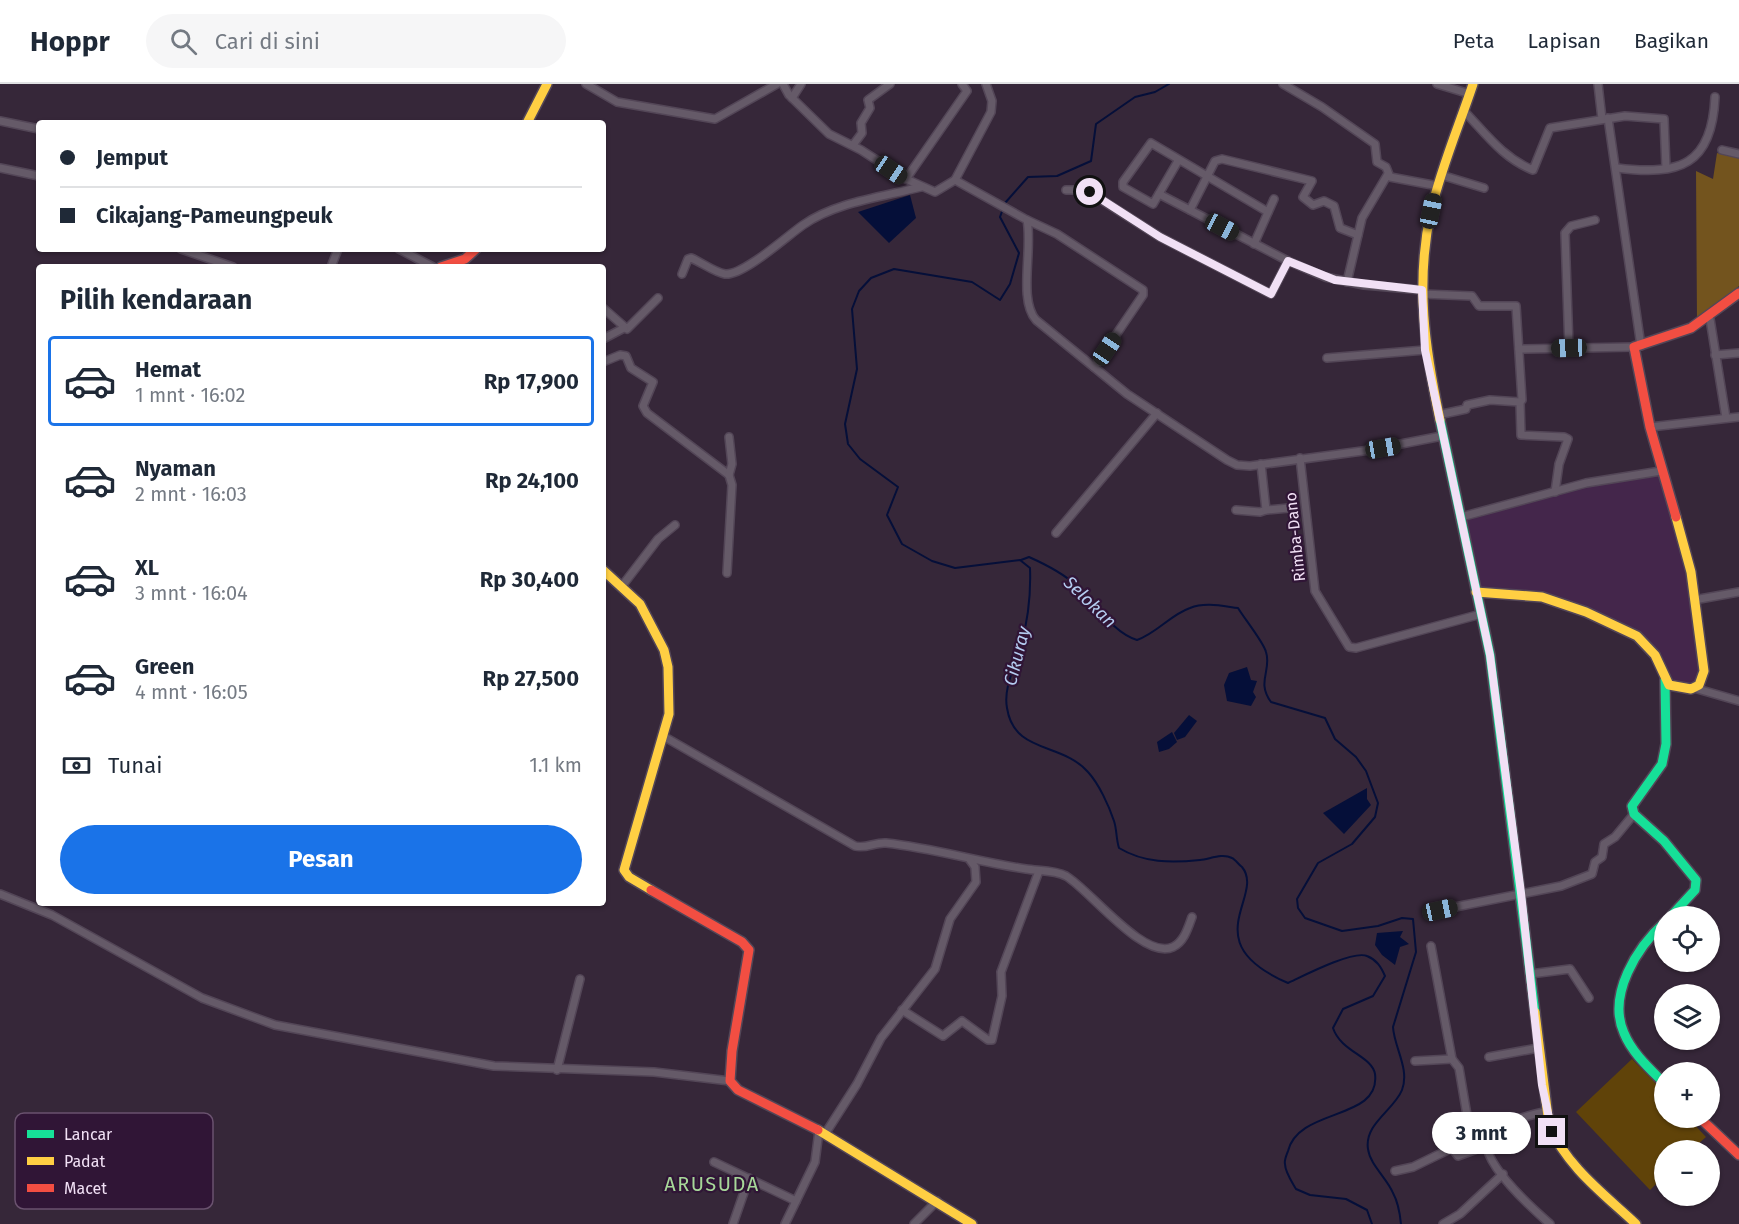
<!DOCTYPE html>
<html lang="id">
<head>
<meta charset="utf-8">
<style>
  :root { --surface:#fff; --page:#f6f6f7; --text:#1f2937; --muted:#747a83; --line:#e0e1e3; --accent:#1a73e8 }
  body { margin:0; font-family:"Fira Sans",sans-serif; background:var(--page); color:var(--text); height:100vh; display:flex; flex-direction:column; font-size:22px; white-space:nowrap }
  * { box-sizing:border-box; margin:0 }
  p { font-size:20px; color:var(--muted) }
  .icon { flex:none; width:33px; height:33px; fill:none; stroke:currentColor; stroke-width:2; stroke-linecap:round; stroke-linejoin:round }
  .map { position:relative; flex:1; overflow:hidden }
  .panel { position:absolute; left:36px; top:180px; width:570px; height:642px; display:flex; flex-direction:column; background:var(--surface); border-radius:6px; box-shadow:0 2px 4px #0004 }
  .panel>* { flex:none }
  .hud { position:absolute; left:36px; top:36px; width:570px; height:132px; border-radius:6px; box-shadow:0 2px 4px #0004; display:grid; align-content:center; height:132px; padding:0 24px; background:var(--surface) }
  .controls { position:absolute; left:1654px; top:822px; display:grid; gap:12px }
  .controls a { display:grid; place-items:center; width:66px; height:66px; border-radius:50%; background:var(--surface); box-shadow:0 2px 4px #0004; font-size:30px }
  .end { position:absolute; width:27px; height:27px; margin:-14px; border:8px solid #f1e0f5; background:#111; box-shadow:0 0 0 3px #111 }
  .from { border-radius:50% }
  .bubble { position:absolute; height:42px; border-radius:21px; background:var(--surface); box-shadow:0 2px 4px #0004; font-size:20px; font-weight:700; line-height:42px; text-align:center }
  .car { position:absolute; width:18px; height:36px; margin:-18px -9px; border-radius:8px; box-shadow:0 0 4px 2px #0007; background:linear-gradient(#222 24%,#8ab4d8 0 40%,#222 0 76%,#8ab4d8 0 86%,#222 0) }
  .hud b { display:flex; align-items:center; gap:21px; height:57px; font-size:22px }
  .hud b+b { border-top:2px solid var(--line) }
  .hud i { width:15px; height:15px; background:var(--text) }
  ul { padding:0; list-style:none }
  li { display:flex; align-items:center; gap:18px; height:90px; margin:0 12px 9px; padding:0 12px; border:3px solid transparent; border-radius:6px }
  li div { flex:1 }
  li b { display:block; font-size:22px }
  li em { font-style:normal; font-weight:700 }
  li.on { border-color:var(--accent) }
  li>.icon { width:54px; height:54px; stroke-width:1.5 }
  h2 { padding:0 24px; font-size:27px; line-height:72px }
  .pay { display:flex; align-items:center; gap:15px; height:66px; padding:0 24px; font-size:22px }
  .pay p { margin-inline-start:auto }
  .cta { display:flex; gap:12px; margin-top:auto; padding:12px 24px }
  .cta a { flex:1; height:69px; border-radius:36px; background:var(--accent); color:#fff; font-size:24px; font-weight:700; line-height:69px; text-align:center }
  header { display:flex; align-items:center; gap:36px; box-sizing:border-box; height:84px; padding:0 30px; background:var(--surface); border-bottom:2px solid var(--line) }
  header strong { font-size:28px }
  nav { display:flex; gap:33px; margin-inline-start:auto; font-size:21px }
  .search { width:420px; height:54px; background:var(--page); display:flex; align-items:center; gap:15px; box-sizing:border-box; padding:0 21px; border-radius:33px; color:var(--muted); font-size:22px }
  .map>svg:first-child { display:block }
</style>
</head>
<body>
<header>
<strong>Hoppr</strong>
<div class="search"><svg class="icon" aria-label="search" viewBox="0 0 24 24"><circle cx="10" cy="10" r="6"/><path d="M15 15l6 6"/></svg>Cari di sini</div>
<nav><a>Peta</a><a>Lapisan</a><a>Bagikan</a></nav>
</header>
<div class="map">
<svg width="1739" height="1140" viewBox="0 0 1739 1140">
  <rect width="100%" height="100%" fill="#362739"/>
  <path fill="#44264b" d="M1661 387 1691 488 1704 587 1699 601 1678 603 1660 587 1637 552 1542 513 1476 508 1461 433 1586 399Z"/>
  <path fill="#604309" d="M1632 975 1665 1009V1034H1688L1706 1053 1691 1066H1665V1091L1650 1106 1576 1028Z"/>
  <path fill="#73541e" d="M1717 69 1739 74V202L1697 237 1696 87 1713 95Z"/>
  <g fill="#050f39">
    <path d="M910 111 916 134 889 159 858 128Z"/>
    <path d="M1247 583 1251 596 1257 597 1253 608 1256 613 1251 622 1227 617 1224 601 1229 589Z"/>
    <path d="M1189 631 1197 637 1185 653 1177 656 1174 649Z"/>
    <path d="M1172 648 1177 658 1169 665 1159 668 1157 658Z"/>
    <path d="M1367 704V715L1371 721 1344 750 1323 729Z"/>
    <path d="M1403 847 1400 853 1409 860 1400 863 1395 881 1382 871 1375 861 1377 849Z"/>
  </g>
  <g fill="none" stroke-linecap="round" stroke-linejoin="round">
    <g stroke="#050f39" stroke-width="2">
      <path d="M1169 0 1155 8 1135 13 1096 40 1091 77 1057 92 1028 93 1005 119 1000 133 1019 169 1010 200 1000 216 972 198 894 185 871 194 859 207 852 225 857 285 845 340 848 360 860 375 898 403 887 431 902 460 932 477 955 484 1020 476 1030 484C1031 510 1028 536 1021 561 1016 581 1003 603 1007 624 1014 670 1062 658 1088 688 1099 700 1109 722 1114 737 1117 746 1116 755 1119 764 1144 779 1171 779 1200 776 1210 775 1222 769 1232 774 1235 775 1239 781 1242 783 1266 812 1193 858 1288 899 1303 892 1353 866 1367 872 1377 876 1381 883 1385 892L1373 912 1343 925 1333 944C1341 968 1372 972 1375 990 1381 1037 1299 1023 1288 1067 1287 1070 1284 1076 1285 1080 1285 1088 1292 1098 1296 1105L1310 1111 1346 1115 1367 1126 1372 1140"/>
      <path d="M1021 476 1029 473C1047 481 1063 489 1077 502 1095 519 1113 549 1137 556 1157 549 1170 531 1190 524 1205 518 1222 522 1238 524 1244 534 1264 559 1266 568 1272 586 1256 598 1271 618L1325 634 1335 655 1356 673 1366 687 1378 719 1375 733 1352 760 1318 779 1297 815 1298 824 1305 834 1342 847 1378 842 1402 834 1413 835 1416 868 1393 943C1394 963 1410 985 1402 1006 1394 1026 1364 1040 1368 1065 1370 1081 1387 1094 1393 1109 1398 1118 1400 1130 1401 1140"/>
    </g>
    <defs>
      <g id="street">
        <path d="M586 0 617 18 715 35 777 0"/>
        <path d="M783 0 789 11 829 50 861 66 906 95 935 108 955 96 991 28 992 17 986 0"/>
        <path d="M1283 0 1322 23 1375 60 1377 78 1386 83 1390 93 1438 102"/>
        <path d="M1437 0 1470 10"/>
        <path d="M1598 0 1602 35"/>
        <path d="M792 14 801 0"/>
        <path d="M1464 27C1486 50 1503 74 1533 86L1550 44 1625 32 1664 35 1666 84"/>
        <path d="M1608 34 1641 262"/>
        <path d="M0 37 39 45"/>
        <path d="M853 61 862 49 861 39 870 24 868 16 890 0"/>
        <path d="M1722 66 1739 70"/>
        <path d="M1178 77 1153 120 1123 103V98L1151 59 1268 128"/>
        <path d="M0 84 39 92"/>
        <path d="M1617 84C1680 92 1712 81 1715 13"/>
        <path d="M1441 91 1484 104"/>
        <path d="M906 95 967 7 962 0"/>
        <path d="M955 96 1027 136C1033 164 1018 216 1036 236L1127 310 1227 376 1237 381 1250 382 1370 366 1442 352"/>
        <path d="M1066 106H1086L1160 153 1271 210 1288 177"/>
        <path d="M1159 110 1288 177 1325 193 1364 201 1422 206"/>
        <path d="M1190 126 1215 77 1222 75 1312 97 1303 113 1313 121 1324 117 1334 122 1340 144 1358 151"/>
        <path d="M1027 136 1057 150 1143 206V211L1094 283"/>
        <path d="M1254 160 1274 115"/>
        <path d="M181 165 233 183"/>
        <path d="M399 165 433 183"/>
        <path d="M331 183 338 165"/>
        <path d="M682 190 688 175 691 174C701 178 714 188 725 190 743 192 787 152 803 141 836 118 882 113 921 103"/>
        <path d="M1347 198 1362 134 1388 90"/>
        <path d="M1422 210 1472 212 1479 222H1516L1522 316 1520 318 1521 351 1564 353 1568 355 1559 380 1555 408"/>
        <path d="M603 224 627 245 658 214"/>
        <path d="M1710 235 1726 334"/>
        <path d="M603 255 624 244"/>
        <path d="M1569 264 1565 149 1571 142 1595 136"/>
        <path d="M1519 265 1634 263"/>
        <path d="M1715 271 1739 269"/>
        <path d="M1327 274 1425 266"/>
        <path d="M603 278 620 271 626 272 631 284 653 298 643 322 647 329 729 391 732 401 727 489"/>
        <path d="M1438 331 1466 325 1467 321 1490 316 1520 318"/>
        <path d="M1650 343 1739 333"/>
        <path d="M1300 374 1315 507 1349 563 1356 564 1481 530"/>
        <path d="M729 391 732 380 729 353"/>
        <path d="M1236 426 1260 428 1266 426 1261 380"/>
        <path d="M1266 426 1289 424"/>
        <path d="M1461 433 1586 399 1661 387"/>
        <path d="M1056 449 1157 329"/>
        <path d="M622 502 658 455 675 441"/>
        <path d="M1694 516 1739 508"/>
        <path d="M1694 604 1739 617"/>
        <path d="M663 652 855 762C866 765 875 758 886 759 933 764 979 778 1026 785 1038 787 1055 786 1066 792 1090 806 1144 877 1173 863 1184 858 1188 844 1192 833"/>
        <path d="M0 810 52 831 202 914 275 941 494 982 654 988 730 997"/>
        <path d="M1440 826 1561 802 1592 790 1595 778 1602 773 1604 760 1615 753 1634 730"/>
        <path d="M1431 862 1452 975 1459 984 1468 1037 1491 1048"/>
        <path d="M1530 890 1570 885 1589 914"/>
        <path d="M902 926 943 952 962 937 988 956H992L1002 912 1001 888 1039 787"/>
        <path d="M1489 973 1538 964"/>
        <path d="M1415 977 1452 975"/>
        <path d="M557 986 580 895"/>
        <path d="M1546 1027C1530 1032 1502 1037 1490 1049 1471 1071 1534 1126 1550 1140"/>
        <path d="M825 1050 857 1000 881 954 935 885 950 835 976 798 975 783 970 776"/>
        <path d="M714 1078 796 1117"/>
        <path d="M1395 1087 1413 1083 1452 1064 1458 1072 1485 1062"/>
        <path d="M733 1140 749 1094"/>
        <path d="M785 1140 815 1078 819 1047"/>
        <path d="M914 1140 937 1117"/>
        <path d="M1443 1140 1460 1130 1503 1090"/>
      </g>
      <g id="fast">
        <path d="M1440 336 1490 571 1535 928"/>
        <path d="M1665 596 1666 660 1662 680 1632 722 1634 730 1664 757 1696 796 1695 806 1671 832"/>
        <path d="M1665 838C1637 863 1607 911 1624 949 1632 969 1650 985 1665 1000"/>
      </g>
      <g id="slow">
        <path d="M527 39 547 0"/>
        <path d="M1440 336C1425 265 1415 199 1431 127 1441 84 1459 42 1473 0"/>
        <path d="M603 486 640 520 664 566 668 583 669 630 624 786 629 793 651 806"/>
        <path d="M1476 508 1542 513 1586 528 1637 552 1655 571 1669 601 1691 605 1699 601 1704 587 1691 488 1676 433"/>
        <path d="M1535 928 1549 1041C1567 1083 1604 1110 1636 1140"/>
        <path d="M818 1046 972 1140"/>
      </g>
      <g id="jam">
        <path d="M441 183 465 175 476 165"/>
        <path d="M1676 433 1650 343 1634 263 1691 244 1739 209"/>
        <path d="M651 806 742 858 749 866 732 967 730 997 738 1006 818 1046"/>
        <path d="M1700 1034 1739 1071"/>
      </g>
    </defs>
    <use href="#street" stroke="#534657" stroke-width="10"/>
    <use href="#fast" stroke="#534657" stroke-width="12"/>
    <use href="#slow" stroke="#534657" stroke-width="12"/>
    <use href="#jam" stroke="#534657" stroke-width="12"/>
    <use href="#street" stroke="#655a68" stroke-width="7"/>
    <use href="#fast" stroke="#16e098" stroke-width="9"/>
    <use href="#slow" stroke="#ffcf43" stroke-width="9"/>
    <use href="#jam" stroke="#f24e42" stroke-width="9"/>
  </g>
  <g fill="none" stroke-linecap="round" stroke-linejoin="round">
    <path stroke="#f1e0f5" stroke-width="8" d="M1090 108 1160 153 1271 210 1288 177 1335 196 1422 206 1425 266 1490 571 1521 809 1542 1001 1552 1048"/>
  </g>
  <g text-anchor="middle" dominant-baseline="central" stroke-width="4.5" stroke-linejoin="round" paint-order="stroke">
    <g font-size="16" fill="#f1e0f5" stroke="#301536">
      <text transform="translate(1295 453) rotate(-96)">Rimba-Dano</text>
    </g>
    <g font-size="18" font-style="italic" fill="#b4ccf0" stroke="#301536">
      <text transform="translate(1090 518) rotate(44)">Selokan</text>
      <text transform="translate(1017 572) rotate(-76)">Cikuray</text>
    </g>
    <g font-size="20" letter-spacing="1.5" fill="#a7d899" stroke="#301536">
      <text x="712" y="1100">ARUSUDA</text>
    </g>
  </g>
  <rect x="15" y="1029" width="198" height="96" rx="9" fill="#301536" stroke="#6a526f" stroke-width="1.5"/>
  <rect x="27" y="1046" width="27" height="8" fill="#16e098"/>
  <rect x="27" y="1073" width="27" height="8" fill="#ffcf43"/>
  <rect x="27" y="1100" width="27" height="8" fill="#f24e42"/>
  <g font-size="16" fill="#f1e0f5">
    <text x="64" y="1056">Lancar</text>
    <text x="64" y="1083">Padat</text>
    <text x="64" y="1110">Macet</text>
  </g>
</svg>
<div class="controls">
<a><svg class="icon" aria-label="locate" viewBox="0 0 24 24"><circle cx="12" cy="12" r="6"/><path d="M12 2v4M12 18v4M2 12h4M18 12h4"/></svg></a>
<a><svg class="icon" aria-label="layers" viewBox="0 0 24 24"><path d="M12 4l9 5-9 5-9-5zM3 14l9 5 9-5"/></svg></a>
<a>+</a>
<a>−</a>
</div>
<i class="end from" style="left:1090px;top:108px"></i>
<i class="end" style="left:1552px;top:1048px"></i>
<div class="bubble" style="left:1432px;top:1028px;width:99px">3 mnt</div>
<i class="car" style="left:891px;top:86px;rotate:124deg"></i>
<i class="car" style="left:1431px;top:127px;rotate:12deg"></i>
<i class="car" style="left:1222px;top:143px;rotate:118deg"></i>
<i class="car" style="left:1569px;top:264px;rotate:268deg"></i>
<i class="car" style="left:1107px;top:265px;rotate:34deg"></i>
<i class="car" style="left:1383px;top:364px;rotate:80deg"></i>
<i class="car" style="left:1440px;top:826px;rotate:78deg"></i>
<div class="hud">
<b><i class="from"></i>Jemput</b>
<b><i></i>Cikajang-Pameungpeuk</b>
</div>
<section class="panel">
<h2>Pilih kendaraan</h2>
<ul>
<li class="on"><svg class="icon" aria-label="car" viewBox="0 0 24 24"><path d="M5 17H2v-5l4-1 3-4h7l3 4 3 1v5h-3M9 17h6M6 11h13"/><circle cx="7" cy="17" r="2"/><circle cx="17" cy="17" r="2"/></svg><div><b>Hemat</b><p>1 mnt · 16:02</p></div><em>Rp 17,900</em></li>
<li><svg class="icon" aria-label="car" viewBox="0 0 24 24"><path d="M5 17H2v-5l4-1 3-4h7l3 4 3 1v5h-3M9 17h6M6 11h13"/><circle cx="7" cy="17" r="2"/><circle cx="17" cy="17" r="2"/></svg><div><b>Nyaman</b><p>2 mnt · 16:03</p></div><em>Rp 24,100</em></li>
<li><svg class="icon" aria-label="car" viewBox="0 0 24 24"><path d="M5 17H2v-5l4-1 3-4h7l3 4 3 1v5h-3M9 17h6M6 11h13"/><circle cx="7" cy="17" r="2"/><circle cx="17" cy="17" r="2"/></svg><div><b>XL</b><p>3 mnt · 16:04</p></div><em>Rp 30,400</em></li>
<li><svg class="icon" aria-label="car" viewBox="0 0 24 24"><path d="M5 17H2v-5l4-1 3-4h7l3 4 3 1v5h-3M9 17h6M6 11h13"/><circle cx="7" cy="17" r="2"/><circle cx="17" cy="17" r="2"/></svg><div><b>Green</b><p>4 mnt · 16:05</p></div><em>Rp 27,500</em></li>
</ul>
<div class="pay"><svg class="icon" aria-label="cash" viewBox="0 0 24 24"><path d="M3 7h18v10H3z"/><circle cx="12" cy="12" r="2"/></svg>Tunai<p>1.1 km</p></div>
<div class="cta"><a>Pesan</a></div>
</section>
</div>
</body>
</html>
